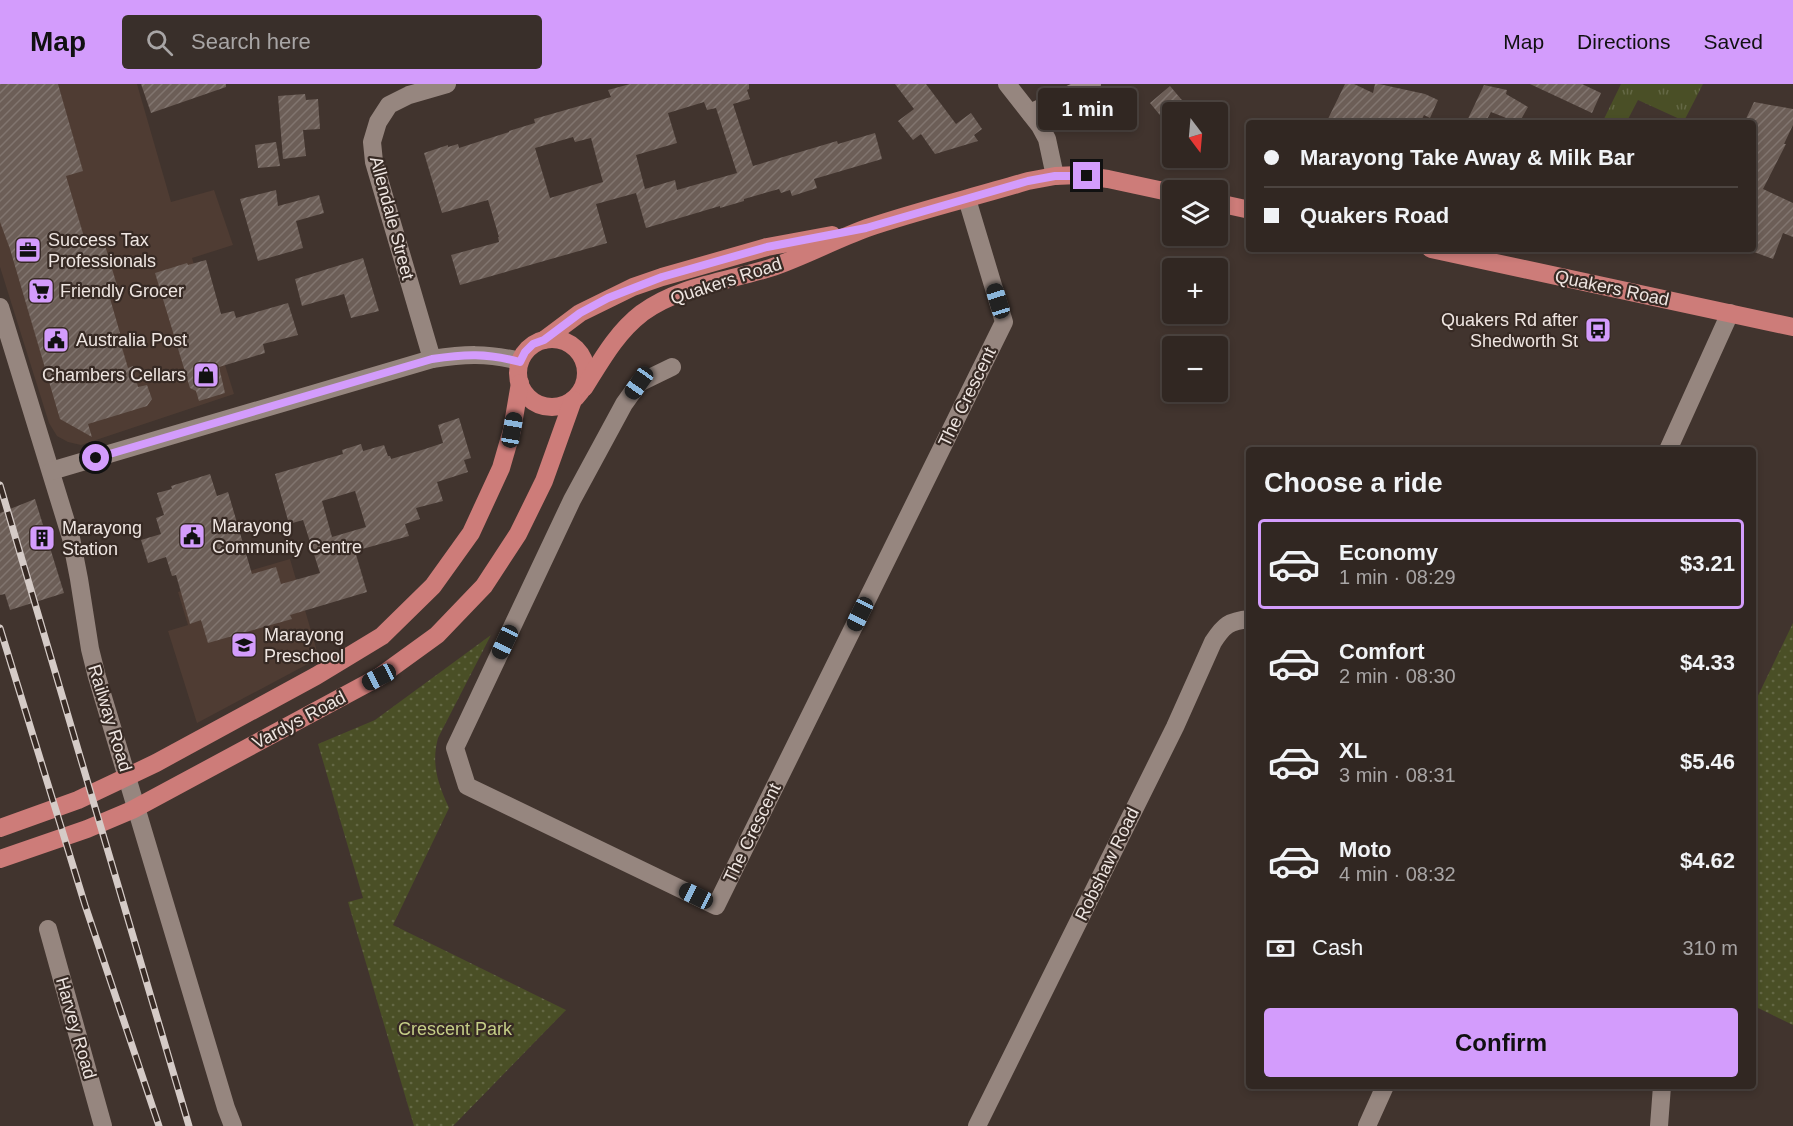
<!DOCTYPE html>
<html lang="en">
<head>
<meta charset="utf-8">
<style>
  :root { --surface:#312722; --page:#392f2a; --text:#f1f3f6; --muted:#a8a5a5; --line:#4c4440; --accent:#d39cfc }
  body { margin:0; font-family:Arial,sans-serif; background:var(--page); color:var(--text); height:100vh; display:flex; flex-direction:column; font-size:22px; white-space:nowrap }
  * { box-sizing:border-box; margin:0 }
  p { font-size:20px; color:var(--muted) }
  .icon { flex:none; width:33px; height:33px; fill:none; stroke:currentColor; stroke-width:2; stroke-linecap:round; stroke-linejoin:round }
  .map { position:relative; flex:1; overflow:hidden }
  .sheet { position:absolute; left:1246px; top:363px; width:510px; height:642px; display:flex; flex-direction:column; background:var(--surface); border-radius:6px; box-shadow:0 3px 9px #0003,0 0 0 2px var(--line) }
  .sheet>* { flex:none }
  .hud { position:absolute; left:1246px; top:36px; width:510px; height:132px; border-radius:6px; box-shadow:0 3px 9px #0003,0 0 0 2px var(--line); display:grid; align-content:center; height:132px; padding:0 18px; background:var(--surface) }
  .needle { width:39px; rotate:164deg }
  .buttons { position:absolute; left:1162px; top:18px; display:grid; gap:12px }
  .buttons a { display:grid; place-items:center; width:66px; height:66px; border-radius:6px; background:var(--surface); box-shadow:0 3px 9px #0003,0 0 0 2px var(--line); font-size:30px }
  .end { position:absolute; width:27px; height:27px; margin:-14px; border:8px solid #d39cfc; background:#111; box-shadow:0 0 0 3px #111 }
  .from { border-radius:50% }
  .bubble { position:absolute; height:42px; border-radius:6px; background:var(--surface); box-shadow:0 3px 9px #0003,0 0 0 2px var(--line); font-size:20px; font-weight:600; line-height:42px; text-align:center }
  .car { position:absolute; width:18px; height:36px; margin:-18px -9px; border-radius:8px; box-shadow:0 0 4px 2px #0007; background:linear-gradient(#222 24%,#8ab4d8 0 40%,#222 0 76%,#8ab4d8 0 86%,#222 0) }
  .hud b { display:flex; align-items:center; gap:21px; height:57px; font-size:22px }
  .hud b+b { border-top:2px solid var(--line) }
  .hud i { width:15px; height:15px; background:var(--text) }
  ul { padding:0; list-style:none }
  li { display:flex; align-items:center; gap:18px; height:90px; margin:0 12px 9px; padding:0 6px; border:3px solid transparent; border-radius:6px }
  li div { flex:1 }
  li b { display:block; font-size:22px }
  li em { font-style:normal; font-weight:600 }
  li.current { border-color:var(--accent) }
  li>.icon { width:54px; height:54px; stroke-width:1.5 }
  h2 { padding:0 18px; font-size:27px; line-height:72px }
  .pay { display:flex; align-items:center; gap:15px; height:66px; padding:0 18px; font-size:22px }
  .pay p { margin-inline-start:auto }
  .primary-button { display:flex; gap:12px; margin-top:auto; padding:12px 18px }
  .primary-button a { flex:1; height:69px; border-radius:6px; background:var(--accent); color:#111; font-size:24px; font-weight:600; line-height:69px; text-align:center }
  header { display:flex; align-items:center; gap:36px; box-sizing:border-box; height:84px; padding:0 30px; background:var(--accent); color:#111 }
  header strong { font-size:28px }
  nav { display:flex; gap:33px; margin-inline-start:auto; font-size:21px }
  .search { width:420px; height:54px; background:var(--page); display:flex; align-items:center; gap:15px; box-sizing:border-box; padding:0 21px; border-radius:6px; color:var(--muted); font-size:22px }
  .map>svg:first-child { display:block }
</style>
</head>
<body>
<header>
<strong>Map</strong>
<div class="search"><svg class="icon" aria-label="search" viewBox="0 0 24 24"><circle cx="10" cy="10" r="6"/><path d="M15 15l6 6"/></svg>Search here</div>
<nav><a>Map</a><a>Directions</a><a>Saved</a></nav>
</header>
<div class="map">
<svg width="1793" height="1042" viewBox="0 0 1793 1042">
  <defs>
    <pattern id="grass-tufts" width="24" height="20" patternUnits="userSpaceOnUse" patternTransform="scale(1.5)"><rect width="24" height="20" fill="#4a4f26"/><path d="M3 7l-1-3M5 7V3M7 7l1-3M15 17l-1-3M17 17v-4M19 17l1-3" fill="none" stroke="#646845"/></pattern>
    <pattern id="park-dots" width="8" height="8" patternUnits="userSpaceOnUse" patternTransform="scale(1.5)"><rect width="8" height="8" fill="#4a4f26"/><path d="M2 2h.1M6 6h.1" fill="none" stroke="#646845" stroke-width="1.8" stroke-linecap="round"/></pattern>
    <pattern id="building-hatch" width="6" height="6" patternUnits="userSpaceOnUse" patternTransform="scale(1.5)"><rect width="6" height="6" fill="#6c5e57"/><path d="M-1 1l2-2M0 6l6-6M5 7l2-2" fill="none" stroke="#81756f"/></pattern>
  </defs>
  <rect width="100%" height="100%" fill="#41342e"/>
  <g fill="#4f3c33">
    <path d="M0 0H137L171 118 214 106 233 161 192 174 234 310 81 361 68 358 57 352 49 339 0 183Z"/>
    <path d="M290 475 319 574 197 639 168 547 188 541 178 508Z"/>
  </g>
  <path fill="url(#grass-tufts)" d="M1621 0H1703L1684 37 1638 16 1626 39H1602Z"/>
  <g fill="url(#park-dots)">
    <path d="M1793 539V941L1754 922V620Z"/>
    <path d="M491 551 438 654C431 680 438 700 449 724L393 841 566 926 453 1042H414L348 818 363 814 318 660 375 636Z"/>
  </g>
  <g fill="url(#building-hatch)" fill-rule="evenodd">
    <path d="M0 0H58L83 87 66 92 87 163 104 158 119 208 109 211 120 249 118 250 128 284 133 282 138 303 147 301 152 315 147 322 88 340 92 353 60 335 10 165 0 138Z"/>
    <path d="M141 0H226V3L151 29Z"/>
    <path d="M630 0H749V5L747 6 750 15 733 20 753 82 837 57 838 60 875 49 882 75 814 95 817 104 792 112 790 106 781 109 779 105 744 115V117L720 124V122L646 144 636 109 596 120 607 159 460 201 451 171 499 158 498 153H499L488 116 442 129 424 69 448 61V63L458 60 459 64 509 48V47L535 39 534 35 611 13 608 6ZM704 18 707 26 716 24 737 89 677 106 675 96 645 105 636 71 677 59 668 29ZM573 53 575 58 591 54 603 98 550 114 535 64Z"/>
    <path d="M895 0H926L956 40 971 29 982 45 974 51 978 57 935 70 921 50 913 56 898 37 914 25Z"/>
    <path d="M1345 0H1354L1373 9 1375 0H1379L1425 10 1438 16 1430 34 1424 31 1420 39H1326Z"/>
    <path d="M1530 0H1582L1601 9 1592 29Z"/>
    <path d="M1484 1 1507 6 1506 10 1528 23 1519 39 1491 28 1485 39H1466Z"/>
    <path d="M1170 2 1192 28H1173V47L1150 19Z"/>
    <path d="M305 10 306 16 318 15 320 45 303 46 306 72 283 75 278 12Z"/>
    <path d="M1754 18 1793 25V41L1784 60H1786L1763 105 1793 119V153L1783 149 1773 175 1754 168V39H1744Z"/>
    <path d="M276 58 280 82 258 84 255 61Z"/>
    <path d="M276 106 278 122 319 111 324 129 296 137 303 164 258 177 240 115Z"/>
    <path d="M363 174 379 227 351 234 344 210 302 222 295 195Z"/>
    <path d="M206 176 221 230 234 227 236 234 288 219 298 251 263 260 265 269 219 283 225 309 199 317 196 307 190 304 155 189 187 179 188 181Z"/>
    <path d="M459 334 471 374 464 376 468 388 437 398 443 417 416 424 420 435 405 440 409 452 355 467 367 508 290 531 292 535 208 559 201 536 190 540 176 491 172 492 166 473 148 479 141 456 161 450 156 434 164 431 157 409 172 405 171 402 210 390 217 412 228 408 252 490 276 483 281 500 320 489 303 436 289 440 275 390 343 370 342 366 361 360 363 367 384 361 388 372H390L391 375 425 365 443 359 438 341ZM355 407 366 443 332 453 322 417Z"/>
    <path d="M35 415 64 509 10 526 5 510 0 511V429Z"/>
  </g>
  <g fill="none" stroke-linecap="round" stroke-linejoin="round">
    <g stroke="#96867f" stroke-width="18">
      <path d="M1007 0 1040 42 1047 55 1055 92"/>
      <path d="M1030 29 1092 0"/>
      <path d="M0 223 71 454 79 495 90 565 97 593 226 1024 233 1042"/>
      <path d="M432 275 374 78 372 58 378 38 389 21 409 11 447 0"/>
      <path d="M672 283 639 299 624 320 572 416 455 664 467 702 716 822 1004 238 967 115"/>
      <path d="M1668 366 1730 229"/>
      <path d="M51 387 432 275C465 270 486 269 520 277"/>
      <path d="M48 845 103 1042"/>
      <path d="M977 1042 1175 643 1213 558C1224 541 1229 537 1250 535"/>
      <path d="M1367 1042 1385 1002"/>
      <path d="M1659 1042 1662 1002"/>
    </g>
    <g stroke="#cd7c79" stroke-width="18">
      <path d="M1218 119 1250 126"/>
      <path d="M1431 165 1793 243"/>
      <circle cx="552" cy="289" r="34"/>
      <path d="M544 256 580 229 633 203 662 193 767 163 832 151"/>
      <path d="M584 304C601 277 616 249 642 229 679 202 728 197 770 184 803 173 834 156 867 144 920 126 975 113 1028 97L1055 92 1079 91 1108 95 1173 109"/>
      <path d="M0 744 78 716 156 679 316 592 382 552 433 502 471 449 501 384 512 346 520 299"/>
      <path d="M0 775 87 745 132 726 379 593 437 551 484 502 518 450 544 397 573 316"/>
    </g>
    <defs>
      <g id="rail">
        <path d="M0 401 189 1042"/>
        <path d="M0 544 85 821 159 1042"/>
      </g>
    </defs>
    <use href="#rail" stroke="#d5cbc7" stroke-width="7"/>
    <use href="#rail" stroke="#372a24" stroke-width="4.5" stroke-dasharray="14" stroke-linecap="butt"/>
  </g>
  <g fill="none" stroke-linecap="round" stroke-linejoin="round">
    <path stroke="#d39cfc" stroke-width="8" d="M96 374 432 275C465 270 486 269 520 278L525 268 533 260 544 256 580 229 608 214 662 193 767 163 866 144 1028 97 1055 92H1087"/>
  </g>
  <defs>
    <symbol id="office-square" viewBox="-11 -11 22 22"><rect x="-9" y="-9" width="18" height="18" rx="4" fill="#d39cfc" stroke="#372a24"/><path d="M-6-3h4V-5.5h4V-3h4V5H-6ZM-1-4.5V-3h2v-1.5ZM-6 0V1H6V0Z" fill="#111"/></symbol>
    <symbol id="supermarket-square" viewBox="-11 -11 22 22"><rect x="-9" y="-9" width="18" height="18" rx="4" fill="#d39cfc" stroke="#372a24"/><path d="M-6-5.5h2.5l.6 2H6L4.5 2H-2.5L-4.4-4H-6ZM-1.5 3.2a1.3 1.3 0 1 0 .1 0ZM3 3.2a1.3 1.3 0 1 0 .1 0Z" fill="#111"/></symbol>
    <symbol id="bus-square" viewBox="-11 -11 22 22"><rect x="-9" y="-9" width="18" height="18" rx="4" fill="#d39cfc" stroke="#372a24"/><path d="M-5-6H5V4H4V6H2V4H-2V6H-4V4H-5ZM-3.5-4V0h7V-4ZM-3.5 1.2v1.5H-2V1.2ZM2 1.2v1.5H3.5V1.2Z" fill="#111"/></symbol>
    <symbol id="civic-square" viewBox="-11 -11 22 22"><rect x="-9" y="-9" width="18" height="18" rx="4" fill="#d39cfc" stroke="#372a24"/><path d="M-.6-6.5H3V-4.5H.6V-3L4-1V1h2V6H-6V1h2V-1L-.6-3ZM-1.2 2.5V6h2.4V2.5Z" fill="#111"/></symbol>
    <symbol id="shop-square" viewBox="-11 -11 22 22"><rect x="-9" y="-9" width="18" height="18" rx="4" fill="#d39cfc" stroke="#372a24"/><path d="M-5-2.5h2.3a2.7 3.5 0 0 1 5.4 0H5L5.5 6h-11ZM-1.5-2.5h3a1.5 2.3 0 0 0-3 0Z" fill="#111"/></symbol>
    <symbol id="building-square" viewBox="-11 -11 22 22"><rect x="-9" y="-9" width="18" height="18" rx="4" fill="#d39cfc" stroke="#372a24"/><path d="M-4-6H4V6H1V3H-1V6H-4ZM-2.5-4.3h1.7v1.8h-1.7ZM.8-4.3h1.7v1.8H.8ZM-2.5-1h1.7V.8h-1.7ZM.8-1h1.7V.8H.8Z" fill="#111"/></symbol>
    <symbol id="school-square" viewBox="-11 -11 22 22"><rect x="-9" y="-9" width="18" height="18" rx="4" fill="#d39cfc" stroke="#372a24"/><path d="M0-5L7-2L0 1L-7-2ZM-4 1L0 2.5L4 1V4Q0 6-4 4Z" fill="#111"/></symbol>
  </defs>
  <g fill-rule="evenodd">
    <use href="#office-square" x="13" y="151" width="30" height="30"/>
    <use href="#supermarket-square" x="26" y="192" width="30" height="30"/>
    <use href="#bus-square" x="1583" y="231" width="30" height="30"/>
    <use href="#civic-square" x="41" y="241" width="30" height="30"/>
    <use href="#shop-square" x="191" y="276" width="30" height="30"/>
    <use href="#civic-square" x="177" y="437" width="30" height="30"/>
    <use href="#building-square" x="27" y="439" width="30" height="30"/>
    <use href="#school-square" x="229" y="546" width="30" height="30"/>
  </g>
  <g text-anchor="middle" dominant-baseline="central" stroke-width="4.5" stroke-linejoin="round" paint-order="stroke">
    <g font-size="18" fill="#eee5e1" stroke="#372a24">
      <text transform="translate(392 134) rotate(75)">Allendale Street</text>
      <text transform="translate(726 197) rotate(-18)">Quakers Road</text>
      <text transform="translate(1612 204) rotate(12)">Quakers Road</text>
      <text transform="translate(967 313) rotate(-64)">The Crescent</text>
      <text transform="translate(110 634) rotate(73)">Railway Road</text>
      <text transform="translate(299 636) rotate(-28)">Vardys Road</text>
      <text transform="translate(752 749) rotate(-64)">The Crescent</text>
      <text transform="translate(1107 780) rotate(-64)">Robshaw Road</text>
      <text transform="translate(76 944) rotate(74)">Harvey Road</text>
    </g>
    <g font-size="18" fill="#eee5e1" stroke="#372a24" text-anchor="start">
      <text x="48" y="156">Success Tax<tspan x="48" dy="21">Professionals</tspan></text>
      <text x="60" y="207">Friendly Grocer</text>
      <text x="1578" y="236" text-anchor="end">Quakers Rd after<tspan x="1578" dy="21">Shedworth St</tspan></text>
      <text x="76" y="256">Australia Post</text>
      <text x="186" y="291" text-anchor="end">Chambers Cellars</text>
      <text x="212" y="442">Marayong<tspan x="212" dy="21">Community Centre</tspan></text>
      <text x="62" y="444">Marayong<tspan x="62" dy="21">Station</tspan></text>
      <text x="264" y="551">Marayong<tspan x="264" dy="21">Preschool</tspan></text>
    </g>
    <g font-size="18" fill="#c5ce87" stroke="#372a24">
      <text x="455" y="945">Crescent Park</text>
    </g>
  </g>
</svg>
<div class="buttons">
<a><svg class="needle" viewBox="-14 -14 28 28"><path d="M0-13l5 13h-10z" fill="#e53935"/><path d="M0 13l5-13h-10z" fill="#a8a5a5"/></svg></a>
<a><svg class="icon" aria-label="layers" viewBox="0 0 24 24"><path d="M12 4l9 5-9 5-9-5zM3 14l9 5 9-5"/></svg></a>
<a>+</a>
<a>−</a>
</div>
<i class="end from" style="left:96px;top:374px"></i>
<i class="end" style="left:1087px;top:92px"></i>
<div class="bubble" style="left:1038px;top:4px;width:99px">1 min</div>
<i class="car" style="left:998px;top:217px;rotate:343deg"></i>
<i class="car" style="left:639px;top:299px;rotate:215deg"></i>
<i class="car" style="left:512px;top:346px;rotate:10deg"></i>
<i class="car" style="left:860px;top:530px;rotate:206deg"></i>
<i class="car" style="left:505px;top:558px;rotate:205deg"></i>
<i class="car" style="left:379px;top:593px;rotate:242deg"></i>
<i class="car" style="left:696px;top:812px;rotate:296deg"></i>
<div class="hud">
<b><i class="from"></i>Marayong Take Away &amp; Milk Bar</b>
<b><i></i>Quakers Road</b>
</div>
<section class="sheet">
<h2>Choose a ride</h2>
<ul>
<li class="current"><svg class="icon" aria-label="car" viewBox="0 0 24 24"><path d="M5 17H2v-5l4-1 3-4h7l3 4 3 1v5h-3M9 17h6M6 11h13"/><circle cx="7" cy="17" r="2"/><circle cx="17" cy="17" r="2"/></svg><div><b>Economy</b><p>1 min · 08:29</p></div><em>$3.21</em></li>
<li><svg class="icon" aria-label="car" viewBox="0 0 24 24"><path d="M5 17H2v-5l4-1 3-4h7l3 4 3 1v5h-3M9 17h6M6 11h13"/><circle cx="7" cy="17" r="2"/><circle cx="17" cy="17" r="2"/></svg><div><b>Comfort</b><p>2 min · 08:30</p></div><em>$4.33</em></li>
<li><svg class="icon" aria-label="car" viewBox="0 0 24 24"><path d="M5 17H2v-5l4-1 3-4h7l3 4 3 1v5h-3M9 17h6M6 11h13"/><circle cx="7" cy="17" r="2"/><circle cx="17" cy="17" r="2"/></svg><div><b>XL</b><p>3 min · 08:31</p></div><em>$5.46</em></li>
<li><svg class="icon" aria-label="car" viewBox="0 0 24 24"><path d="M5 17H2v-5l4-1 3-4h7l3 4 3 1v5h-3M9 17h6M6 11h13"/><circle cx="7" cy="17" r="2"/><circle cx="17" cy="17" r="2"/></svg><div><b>Moto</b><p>4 min · 08:32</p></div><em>$4.62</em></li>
</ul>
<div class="pay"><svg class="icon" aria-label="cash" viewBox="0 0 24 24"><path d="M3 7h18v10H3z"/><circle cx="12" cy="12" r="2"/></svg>Cash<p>310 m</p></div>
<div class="primary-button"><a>Confirm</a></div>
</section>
</div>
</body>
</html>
